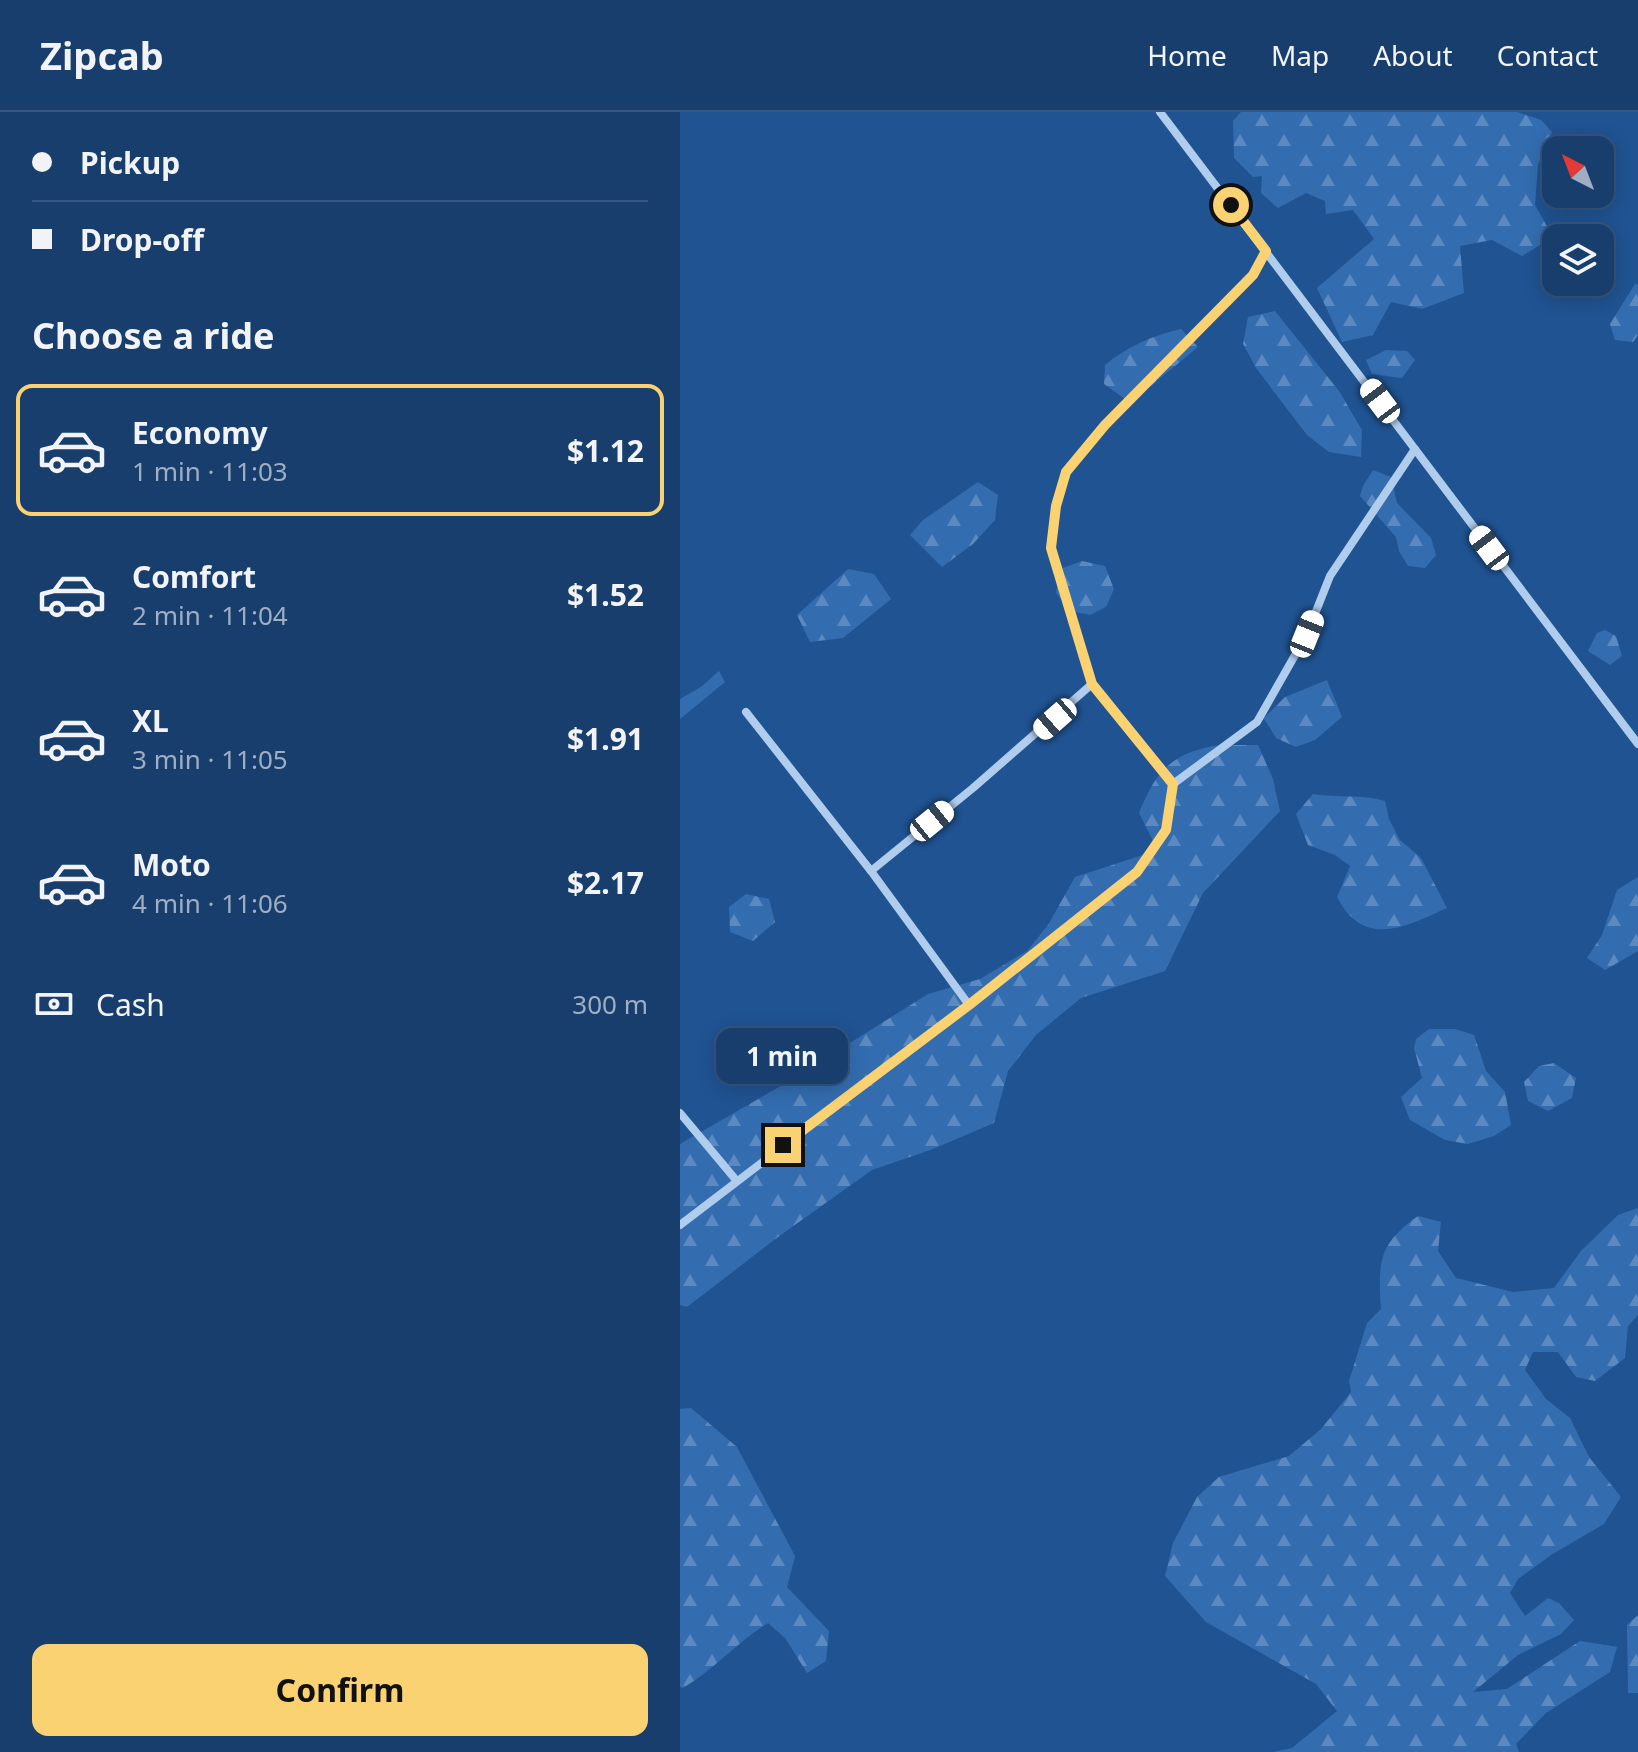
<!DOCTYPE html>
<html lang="en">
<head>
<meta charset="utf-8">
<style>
  :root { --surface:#183e6e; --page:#254976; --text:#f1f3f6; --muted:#9faec2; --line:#365781; --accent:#fbd272 }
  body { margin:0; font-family:"Noto Sans",sans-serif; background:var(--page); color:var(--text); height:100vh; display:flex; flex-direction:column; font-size:30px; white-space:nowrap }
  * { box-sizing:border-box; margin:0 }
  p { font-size:26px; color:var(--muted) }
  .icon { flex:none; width:44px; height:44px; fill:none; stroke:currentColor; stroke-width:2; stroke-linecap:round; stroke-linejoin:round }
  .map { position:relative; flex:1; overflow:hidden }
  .details { display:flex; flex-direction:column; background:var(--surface); width:680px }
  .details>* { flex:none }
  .top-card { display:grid; align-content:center; height:176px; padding:0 32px; background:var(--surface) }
  .needle { width:52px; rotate:318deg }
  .buttons { position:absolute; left:862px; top:24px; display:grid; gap:16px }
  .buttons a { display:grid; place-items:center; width:72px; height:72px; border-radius:16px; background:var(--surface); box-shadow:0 4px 20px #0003,0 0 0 2px var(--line); font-size:40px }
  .end { position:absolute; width:36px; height:36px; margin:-18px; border:10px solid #fbd272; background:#111; box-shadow:0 0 0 4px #111 }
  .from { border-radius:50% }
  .bubble { position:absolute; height:56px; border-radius:16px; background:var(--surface); box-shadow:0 4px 20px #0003,0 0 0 2px var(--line); font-size:26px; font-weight:700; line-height:56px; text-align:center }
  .car { position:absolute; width:24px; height:48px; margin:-24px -12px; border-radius:10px; box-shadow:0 0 6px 2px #0007; background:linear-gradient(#fff 24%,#345 0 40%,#fff 0 76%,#345 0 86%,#fff 0) }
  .top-card b { display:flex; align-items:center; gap:28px; height:76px; font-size:30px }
  .top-card b+b { border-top:2px solid var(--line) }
  .top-card i { width:20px; height:20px; background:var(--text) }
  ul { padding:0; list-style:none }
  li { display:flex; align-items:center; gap:24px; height:132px; margin:0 16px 12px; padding:0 16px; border:4px solid transparent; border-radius:16px }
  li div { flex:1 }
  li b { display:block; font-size:30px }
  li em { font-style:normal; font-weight:700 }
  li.current { border-color:var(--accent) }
  li>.icon { width:72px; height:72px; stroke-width:1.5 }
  h2 { padding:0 32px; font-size:36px; line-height:96px }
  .pay { display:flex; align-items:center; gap:20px; height:88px; padding:0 32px; font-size:30px }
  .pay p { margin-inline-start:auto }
  .primary-button { display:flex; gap:16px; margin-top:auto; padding:16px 32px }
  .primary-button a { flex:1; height:92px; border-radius:16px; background:var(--accent); color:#111; font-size:32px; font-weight:700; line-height:92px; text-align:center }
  header { display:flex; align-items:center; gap:48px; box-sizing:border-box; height:112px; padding:0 40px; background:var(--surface); border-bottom:2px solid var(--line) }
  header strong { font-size:38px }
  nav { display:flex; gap:44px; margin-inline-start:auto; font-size:28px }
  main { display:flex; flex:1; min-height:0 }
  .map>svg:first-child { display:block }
</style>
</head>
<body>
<header>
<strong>Zipcab</strong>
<nav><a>Home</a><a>Map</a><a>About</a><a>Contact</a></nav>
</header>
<main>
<section class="details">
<div class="top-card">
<b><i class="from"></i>Pickup</b>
<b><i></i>Drop-off</b>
</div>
<h2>Choose a ride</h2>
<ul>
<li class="current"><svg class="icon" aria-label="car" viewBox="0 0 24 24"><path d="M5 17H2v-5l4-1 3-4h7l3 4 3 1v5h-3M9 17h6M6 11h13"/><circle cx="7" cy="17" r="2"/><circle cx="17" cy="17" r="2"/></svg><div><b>Economy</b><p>1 min · 11:03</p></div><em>$1.12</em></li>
<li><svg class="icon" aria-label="car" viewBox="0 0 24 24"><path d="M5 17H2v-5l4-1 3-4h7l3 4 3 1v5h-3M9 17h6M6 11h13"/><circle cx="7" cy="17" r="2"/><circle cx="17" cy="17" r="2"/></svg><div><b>Comfort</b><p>2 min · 11:04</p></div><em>$1.52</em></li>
<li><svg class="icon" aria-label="car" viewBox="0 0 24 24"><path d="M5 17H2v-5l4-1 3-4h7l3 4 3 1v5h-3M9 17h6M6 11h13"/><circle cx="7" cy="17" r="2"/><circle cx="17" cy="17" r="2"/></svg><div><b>XL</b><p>3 min · 11:05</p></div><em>$1.91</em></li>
<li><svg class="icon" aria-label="car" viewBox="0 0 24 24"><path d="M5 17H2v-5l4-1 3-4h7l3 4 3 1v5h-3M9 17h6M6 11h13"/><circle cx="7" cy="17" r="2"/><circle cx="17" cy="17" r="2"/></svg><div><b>Moto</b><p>4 min · 11:06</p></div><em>$2.17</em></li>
</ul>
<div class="pay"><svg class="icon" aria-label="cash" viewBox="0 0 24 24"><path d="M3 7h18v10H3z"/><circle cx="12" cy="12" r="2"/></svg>Cash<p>300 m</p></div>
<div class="primary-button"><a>Confirm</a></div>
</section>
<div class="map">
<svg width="958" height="1640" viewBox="0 0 958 1640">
  <defs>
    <pattern id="forest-firs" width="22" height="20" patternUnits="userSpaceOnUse" patternTransform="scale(2)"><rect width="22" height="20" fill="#336db0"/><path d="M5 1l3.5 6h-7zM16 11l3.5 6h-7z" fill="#5c8ac0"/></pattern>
  </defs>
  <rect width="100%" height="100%" fill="#205392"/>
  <g fill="url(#forest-firs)">
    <path d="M561 0H837L861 8 872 20 858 53 855 93 873 125 842 144 812 128 780 134 784 181 742 197 711 190 693 223 662 230 637 176 694 127 673 98 646 102 645 89 626 81 598 96 581 81 582 64 573 65 554 46 553 9Z"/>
    <path d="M955 172 958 173V223L953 230 935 228 930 212Z"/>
    <path d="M595 199 659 279 682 318 681 345 649 340 627 323 576 256 563 232 568 205Z"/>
    <path d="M501 217 518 235 467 277 445 287 424 272 425 253C446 235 474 223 501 217Z"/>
    <path d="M706 238 727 239 735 248 722 266 692 262 686 248Z"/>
    <path d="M693 358 711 365 717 391 751 426 756 443 745 456 728 454 719 439 716 425 680 384 683 374Z"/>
    <path d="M298 370 318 383 315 408 293 432 262 455 230 423 243 408Z"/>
    <path d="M402 449 425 454 434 477 426 495 410 503 390 499 376 481 380 457Z"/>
    <path d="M168 457 194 462 211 487 163 526 130 530 117 503Z"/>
    <path d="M925 518 936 524 942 544 930 553 908 539 917 521Z"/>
    <path d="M39 559 45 570 0 607V587L21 575Z"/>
    <path d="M647 568 662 605 635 628 616 635 596 626 584 606 605 585Z"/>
    <path d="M540 633H578L593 667 600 699 523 781 485 859 401 886 356 923 328 959 314 1011 253 1037 192 1058 98 1125 7 1195 0 1193V1032L106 971 248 882 300 867 347 839 368 813 395 765 460 744 475 733 459 701C476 658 493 640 540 633Z"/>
    <path d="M633 682C658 686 681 682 705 689L709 707 720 728 741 746 767 796C725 815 684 837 657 785L670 754 655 743 628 733 616 702Z"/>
    <path d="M958 765V839L925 858 907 846 922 823 937 778Z"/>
    <path d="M66 782 89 787 95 810 73 829 50 820 49 795Z"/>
    <path d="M749 917H775L794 923 806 959 825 980 831 1013 814 1024 788 1032 765 1028 730 1008 721 985 742 966 734 936 736 927Z"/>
    <path d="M874 951 896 966 892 986 868 999 848 989 844 970 859 954Z"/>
    <path d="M958 1096V1203L948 1214 945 1246 915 1269 896 1265 878 1240H853L845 1258 866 1287 890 1306 909 1345 941 1385 924 1412 871 1443 838 1467 830 1481 845 1504 868 1486 879 1491 894 1508 881 1522 838 1543 793 1580 827 1577 900 1529 937 1535 930 1560 866 1601 836 1632 839 1640H594L612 1636 657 1599 636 1572 526 1510 485 1464 493 1431 517 1385 539 1365 609 1344 641 1317 671 1280 669 1269 687 1211 701 1197C698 1151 698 1132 738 1104L761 1110 758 1139 776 1166 833 1180 874 1176 901 1139 938 1103Z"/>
    <path d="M11 1296 57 1335 115 1444 107 1475 149 1519 146 1549 127 1561 105 1526 88 1511C57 1530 34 1558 3 1576L0 1575V1297Z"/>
    <path d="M958 1503V1581H948L947 1513Z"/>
  </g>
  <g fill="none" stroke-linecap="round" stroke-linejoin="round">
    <g stroke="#b1cded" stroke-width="8">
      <path d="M480 0 958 632"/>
      <path d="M66 600 191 759 289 893"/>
      <path d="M493 672 412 572 371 436 376 394 386 360 425 313 573 163 586 139"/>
      <path d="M191 759 293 676 412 572"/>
      <path d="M0 1001 56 1068"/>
      <path d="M0 1113 289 893 457 760 486 718 493 672 577 610 627 522 650 464 735 337"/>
    </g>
  </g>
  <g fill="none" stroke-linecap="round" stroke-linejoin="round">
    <path stroke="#fbd272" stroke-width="10" d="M103 1033 289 893 457 760 486 718 493 672 412 572 371 436 376 394 386 360 425 313 573 163 586 139 551 93"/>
  </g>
</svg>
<div class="buttons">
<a><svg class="needle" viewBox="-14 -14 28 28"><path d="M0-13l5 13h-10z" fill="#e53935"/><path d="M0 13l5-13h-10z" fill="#9faec2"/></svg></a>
<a><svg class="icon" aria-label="layers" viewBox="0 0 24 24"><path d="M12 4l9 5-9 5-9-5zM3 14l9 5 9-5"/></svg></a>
</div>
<i class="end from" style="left:551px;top:93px"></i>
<i class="end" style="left:103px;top:1033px"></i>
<div class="bubble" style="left:36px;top:916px;width:132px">1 min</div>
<i class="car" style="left:700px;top:289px;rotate:323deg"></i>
<i class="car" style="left:809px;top:436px;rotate:323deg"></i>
<i class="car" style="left:627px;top:522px;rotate:22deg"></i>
<i class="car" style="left:375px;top:607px;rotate:229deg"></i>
<i class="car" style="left:252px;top:709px;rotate:51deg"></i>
</div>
</main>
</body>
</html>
